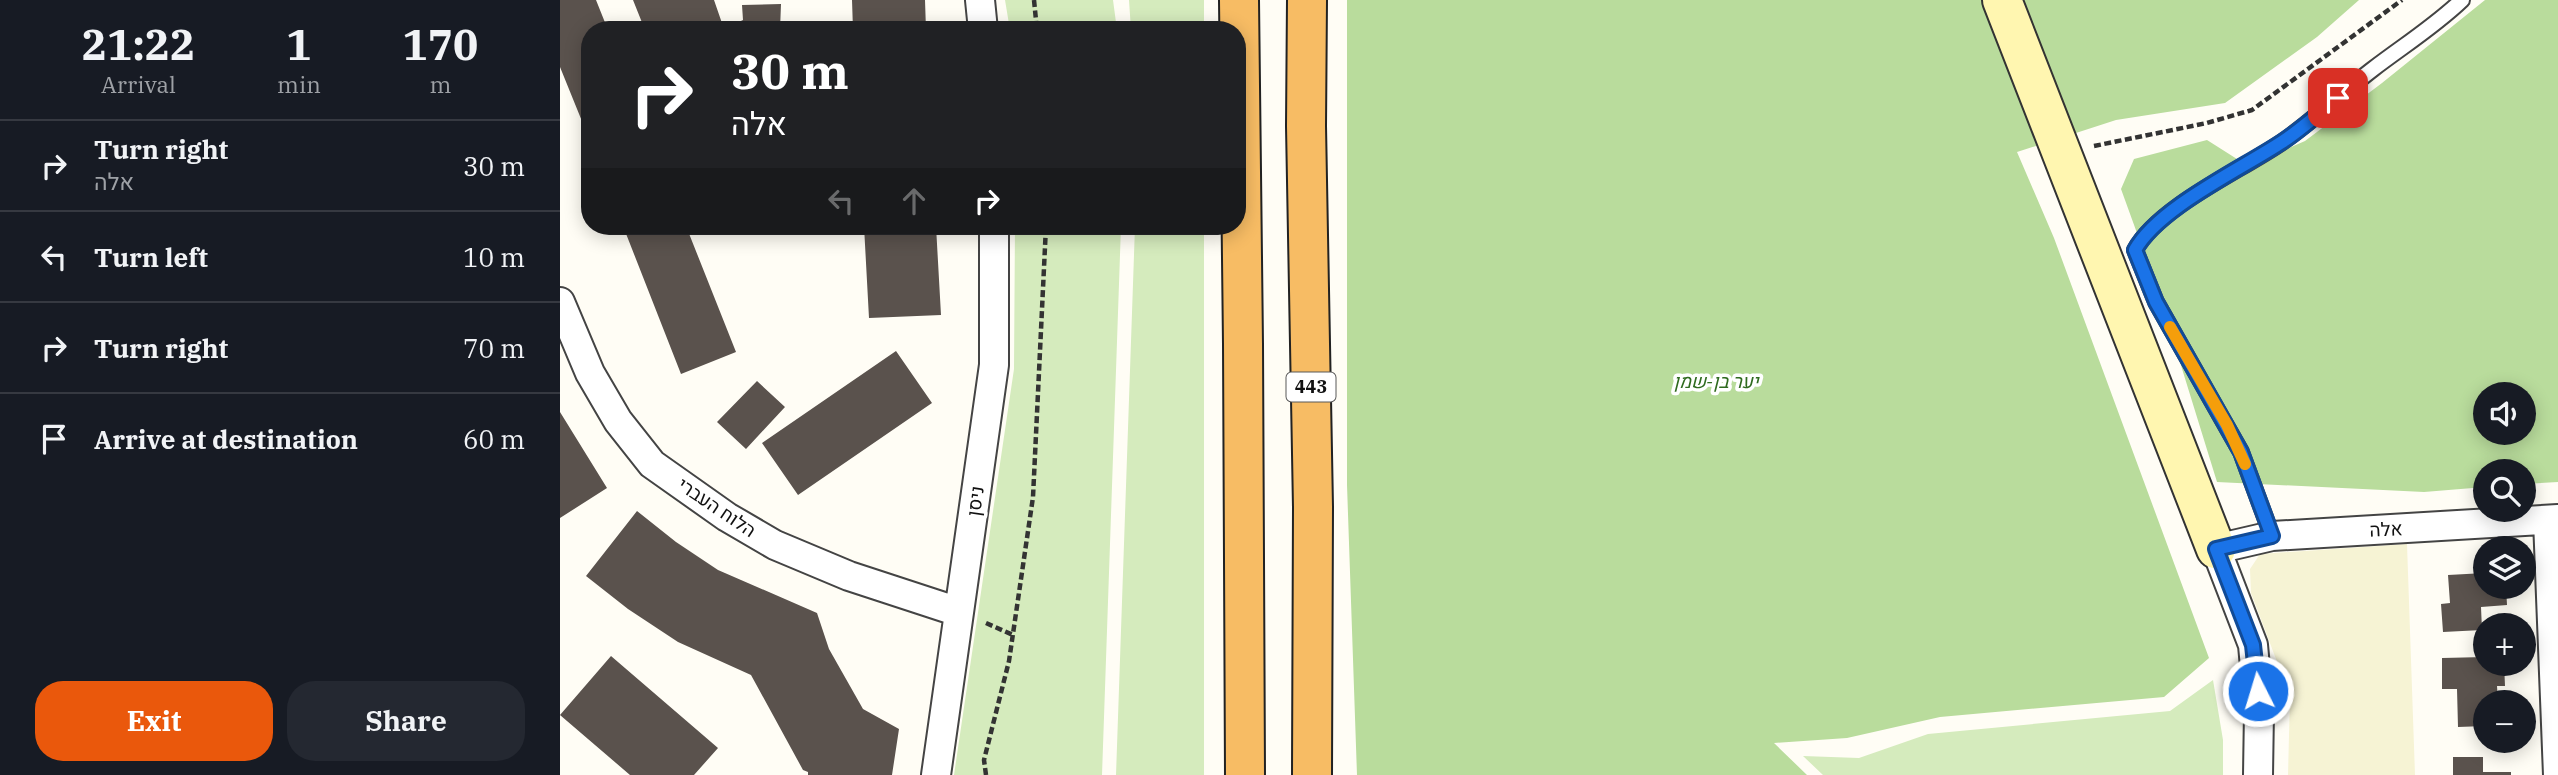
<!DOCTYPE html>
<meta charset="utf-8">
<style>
:root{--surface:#171b24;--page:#242831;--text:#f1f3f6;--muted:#9ea1a6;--line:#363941;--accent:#ea580c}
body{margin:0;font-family:"IBM Plex Serif",Heebo,serif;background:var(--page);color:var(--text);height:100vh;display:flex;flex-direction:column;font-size:26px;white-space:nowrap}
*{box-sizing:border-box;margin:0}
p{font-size:23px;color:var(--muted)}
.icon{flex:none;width:38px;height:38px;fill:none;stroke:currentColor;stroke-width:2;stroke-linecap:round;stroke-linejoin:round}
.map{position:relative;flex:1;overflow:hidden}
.panel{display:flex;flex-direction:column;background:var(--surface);width:560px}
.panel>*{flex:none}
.hud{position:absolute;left:21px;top:21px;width:665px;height:214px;border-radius:28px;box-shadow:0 4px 18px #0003;background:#202124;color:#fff;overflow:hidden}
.controls{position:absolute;left:1913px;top:382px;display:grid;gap:14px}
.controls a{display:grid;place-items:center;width:63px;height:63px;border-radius:50%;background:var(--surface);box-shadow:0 4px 18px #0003;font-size:35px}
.pin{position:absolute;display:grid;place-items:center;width:60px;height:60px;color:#fff;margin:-30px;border-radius:14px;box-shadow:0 4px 10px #0006}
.me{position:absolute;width:77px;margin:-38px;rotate:355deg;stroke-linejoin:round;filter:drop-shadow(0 0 5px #0008)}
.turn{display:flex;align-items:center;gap:24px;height:147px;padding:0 35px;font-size:32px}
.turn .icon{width:91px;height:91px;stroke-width:2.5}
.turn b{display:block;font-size:49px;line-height:60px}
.lanes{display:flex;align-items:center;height:66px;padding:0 35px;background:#0003;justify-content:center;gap:35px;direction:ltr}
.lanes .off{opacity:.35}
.eta{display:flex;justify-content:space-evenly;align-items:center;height:119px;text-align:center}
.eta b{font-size:42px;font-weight:700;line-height:49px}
.button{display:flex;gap:14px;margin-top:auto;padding:14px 35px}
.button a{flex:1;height:80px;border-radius:28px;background:var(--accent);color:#fff;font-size:28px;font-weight:700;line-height:80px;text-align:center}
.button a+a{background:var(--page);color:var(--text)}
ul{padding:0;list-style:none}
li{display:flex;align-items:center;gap:21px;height:91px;padding:0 35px;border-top:2px solid var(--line)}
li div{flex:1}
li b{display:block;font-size:26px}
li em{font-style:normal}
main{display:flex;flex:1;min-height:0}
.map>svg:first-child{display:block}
.farmland{fill:#f6f3d4}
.green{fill:#d5ebbd}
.forest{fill:#b9dc9c;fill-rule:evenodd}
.building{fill:#5a524d}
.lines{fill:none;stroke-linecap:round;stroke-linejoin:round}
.service-casing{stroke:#444;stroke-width:18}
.minor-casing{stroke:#444;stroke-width:32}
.secondary-casing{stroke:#333;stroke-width:42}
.trunk-casing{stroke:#222;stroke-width:42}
.path{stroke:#333;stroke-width:4.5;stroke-dasharray:7 3.5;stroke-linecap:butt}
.service{stroke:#fff;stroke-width:14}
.minor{stroke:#fff;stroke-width:28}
.secondary{stroke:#fff6b0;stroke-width:38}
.trunk{stroke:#f7bc64;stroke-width:38}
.route-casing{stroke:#114b97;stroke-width:18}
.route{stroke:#1a73e8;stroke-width:12}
.slow{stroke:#f59e0b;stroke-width:12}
.labels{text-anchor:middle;stroke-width:7;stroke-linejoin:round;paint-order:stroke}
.shield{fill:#fff;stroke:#585858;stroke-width:2}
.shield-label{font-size:18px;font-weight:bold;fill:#111}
.park-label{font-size:19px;font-style:italic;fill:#2f6b1f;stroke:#fff}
.street-label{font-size:19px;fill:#111;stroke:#fff}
</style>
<main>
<section class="panel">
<div class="eta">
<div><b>21:22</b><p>Arrival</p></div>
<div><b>1</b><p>min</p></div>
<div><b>170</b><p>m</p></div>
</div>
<ul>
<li><svg class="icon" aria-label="right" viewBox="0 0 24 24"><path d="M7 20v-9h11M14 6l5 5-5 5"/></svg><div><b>Turn right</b><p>אלה</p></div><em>30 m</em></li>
<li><svg class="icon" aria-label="left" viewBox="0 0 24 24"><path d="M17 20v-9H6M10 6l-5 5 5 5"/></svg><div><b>Turn left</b></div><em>10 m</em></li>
<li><svg class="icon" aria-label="right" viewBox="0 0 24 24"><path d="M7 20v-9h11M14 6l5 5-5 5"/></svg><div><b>Turn right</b></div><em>70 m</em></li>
<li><svg class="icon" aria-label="arrive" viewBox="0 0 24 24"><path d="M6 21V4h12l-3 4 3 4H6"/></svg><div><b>Arrive at destination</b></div><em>60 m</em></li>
</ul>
<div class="button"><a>Exit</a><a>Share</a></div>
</section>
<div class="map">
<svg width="1998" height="775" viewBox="0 0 1998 775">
<rect width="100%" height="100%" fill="#fffdf5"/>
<path class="farmland" d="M1847,544L1855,775H1728L1730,696L1691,593L1690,569L1700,554Z"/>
<path class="green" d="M445,0H553L557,30H450Z
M569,0H644V30H571Z
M455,226H561L542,775H394L454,369Z
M575,226H644V775H556Z
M1653,680L1663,740V775H1263L1243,756L1299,758L1368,734L1610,711Z"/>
<path class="forest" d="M787,0H1799L1757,37L1665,103L1556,120L1457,152L1494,238L1649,658L1604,697L1380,717L1287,738L1214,743L1247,775H797L787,485Z
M1925,0H1998V482L1964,484V471H1925V487L1864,492L1657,482L1598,291L1561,189L1574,159L1647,140L1688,166L1745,141L1822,83ZM1925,394H1964V432H1925Z"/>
<path class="building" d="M0,0H36L48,30H30V141L0,67Z
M73,0H154L164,29L183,20L182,5L221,4L220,30H85Z
M292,0H365L366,30H293Z
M63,226H126L176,352L121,374Z
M304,226H376L381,315L309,318Z
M336,351L372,403L238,495L202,443Z
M197,381L225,407L186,449L157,422Z
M0,412L47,488L0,518Z
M77,511L116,542L158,570L257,613L269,649L303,709L339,729L332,775H248V772L243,770L191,675L118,642L68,609L26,576Z
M1925,573V586H1946L1947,605L1921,607L1922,630L1883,632L1881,604L1890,603L1888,575Z
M51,656L158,748L134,775H70L0,715Z
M1925,657V663H1944L1945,686H1937L1938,702H1925V726L1898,727L1897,689H1882V658Z
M1893,757H1923V772H1951V775H1893Z"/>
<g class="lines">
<defs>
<path id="service" d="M1712,536L1681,452L1596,302L1575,250C1600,205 1683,170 1725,140C1756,118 1783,92 1813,69C1843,46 1875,26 1902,0"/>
<path id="minor" d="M420,0L423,30
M0,302L30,373L58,421L92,464L167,517L215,545L289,576L399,612
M1988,520L1998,775
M376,775L434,365V226
M1698,775L1699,711L1693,645L1656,549L1712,536L1998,519"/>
<path id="secondary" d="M1442,0L1656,549"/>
<path id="trunk" d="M679,0L683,344L685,775
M747,0L746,126L753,507L752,775"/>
</defs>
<use href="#service" class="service-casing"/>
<use href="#minor" class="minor-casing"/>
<use href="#secondary" class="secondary-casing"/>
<use href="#trunk" class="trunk-casing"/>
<path class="path" d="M474,0L477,30
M1534,146L1647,123L1692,110L1842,0
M426,623L453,635
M426,775L424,760L449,661L473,497L486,226"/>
<use href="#service" class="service"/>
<use href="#minor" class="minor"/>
<use href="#secondary" class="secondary"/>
<use href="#trunk" class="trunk"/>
</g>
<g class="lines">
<defs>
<path id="route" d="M1698,691L1693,645L1656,549L1712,536L1681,452L1596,302L1575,250C1598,208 1681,169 1722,142C1742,129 1760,112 1778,98"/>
</defs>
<use href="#route" class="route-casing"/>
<use href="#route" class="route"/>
<path class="slow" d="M1610,327L1667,425L1685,464"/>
</g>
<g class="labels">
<rect class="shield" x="726.5" y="372.5" width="49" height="29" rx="5"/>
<g class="shield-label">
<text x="751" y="393">443</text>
</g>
<g class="park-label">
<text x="1156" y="388">יער בן-שמן</text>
</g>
<g class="street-label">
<text transform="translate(415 501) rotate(-82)" y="7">ניסן</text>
<text transform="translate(157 507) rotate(34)" y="7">הלוח העברי</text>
<text transform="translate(1826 529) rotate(-3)" y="7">אלה</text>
</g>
</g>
</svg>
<div class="controls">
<a><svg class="icon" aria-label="sound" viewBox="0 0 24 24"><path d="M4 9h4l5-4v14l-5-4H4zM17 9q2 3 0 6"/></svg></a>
<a><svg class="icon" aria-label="search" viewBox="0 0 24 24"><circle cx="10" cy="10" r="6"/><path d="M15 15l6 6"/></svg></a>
<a><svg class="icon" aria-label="layers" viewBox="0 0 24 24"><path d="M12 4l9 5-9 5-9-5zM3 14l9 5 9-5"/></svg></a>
<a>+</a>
<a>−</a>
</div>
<div class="pin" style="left:1778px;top:98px;background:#d93025"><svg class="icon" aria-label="arrive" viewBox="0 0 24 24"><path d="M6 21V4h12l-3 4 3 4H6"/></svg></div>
<svg class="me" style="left:1698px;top:691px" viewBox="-20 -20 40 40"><circle r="17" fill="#1a73e8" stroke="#fff" stroke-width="3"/><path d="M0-11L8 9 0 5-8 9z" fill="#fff"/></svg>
<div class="hud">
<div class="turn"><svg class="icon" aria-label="right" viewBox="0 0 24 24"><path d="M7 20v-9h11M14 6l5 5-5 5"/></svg><div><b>30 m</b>אלה</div></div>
<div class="lanes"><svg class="icon off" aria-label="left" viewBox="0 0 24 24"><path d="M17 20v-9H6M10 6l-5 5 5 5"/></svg><svg class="icon off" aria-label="ahead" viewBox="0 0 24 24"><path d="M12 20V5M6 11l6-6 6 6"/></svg><svg class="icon" aria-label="right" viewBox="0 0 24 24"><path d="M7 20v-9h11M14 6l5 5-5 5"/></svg></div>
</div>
</div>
</main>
